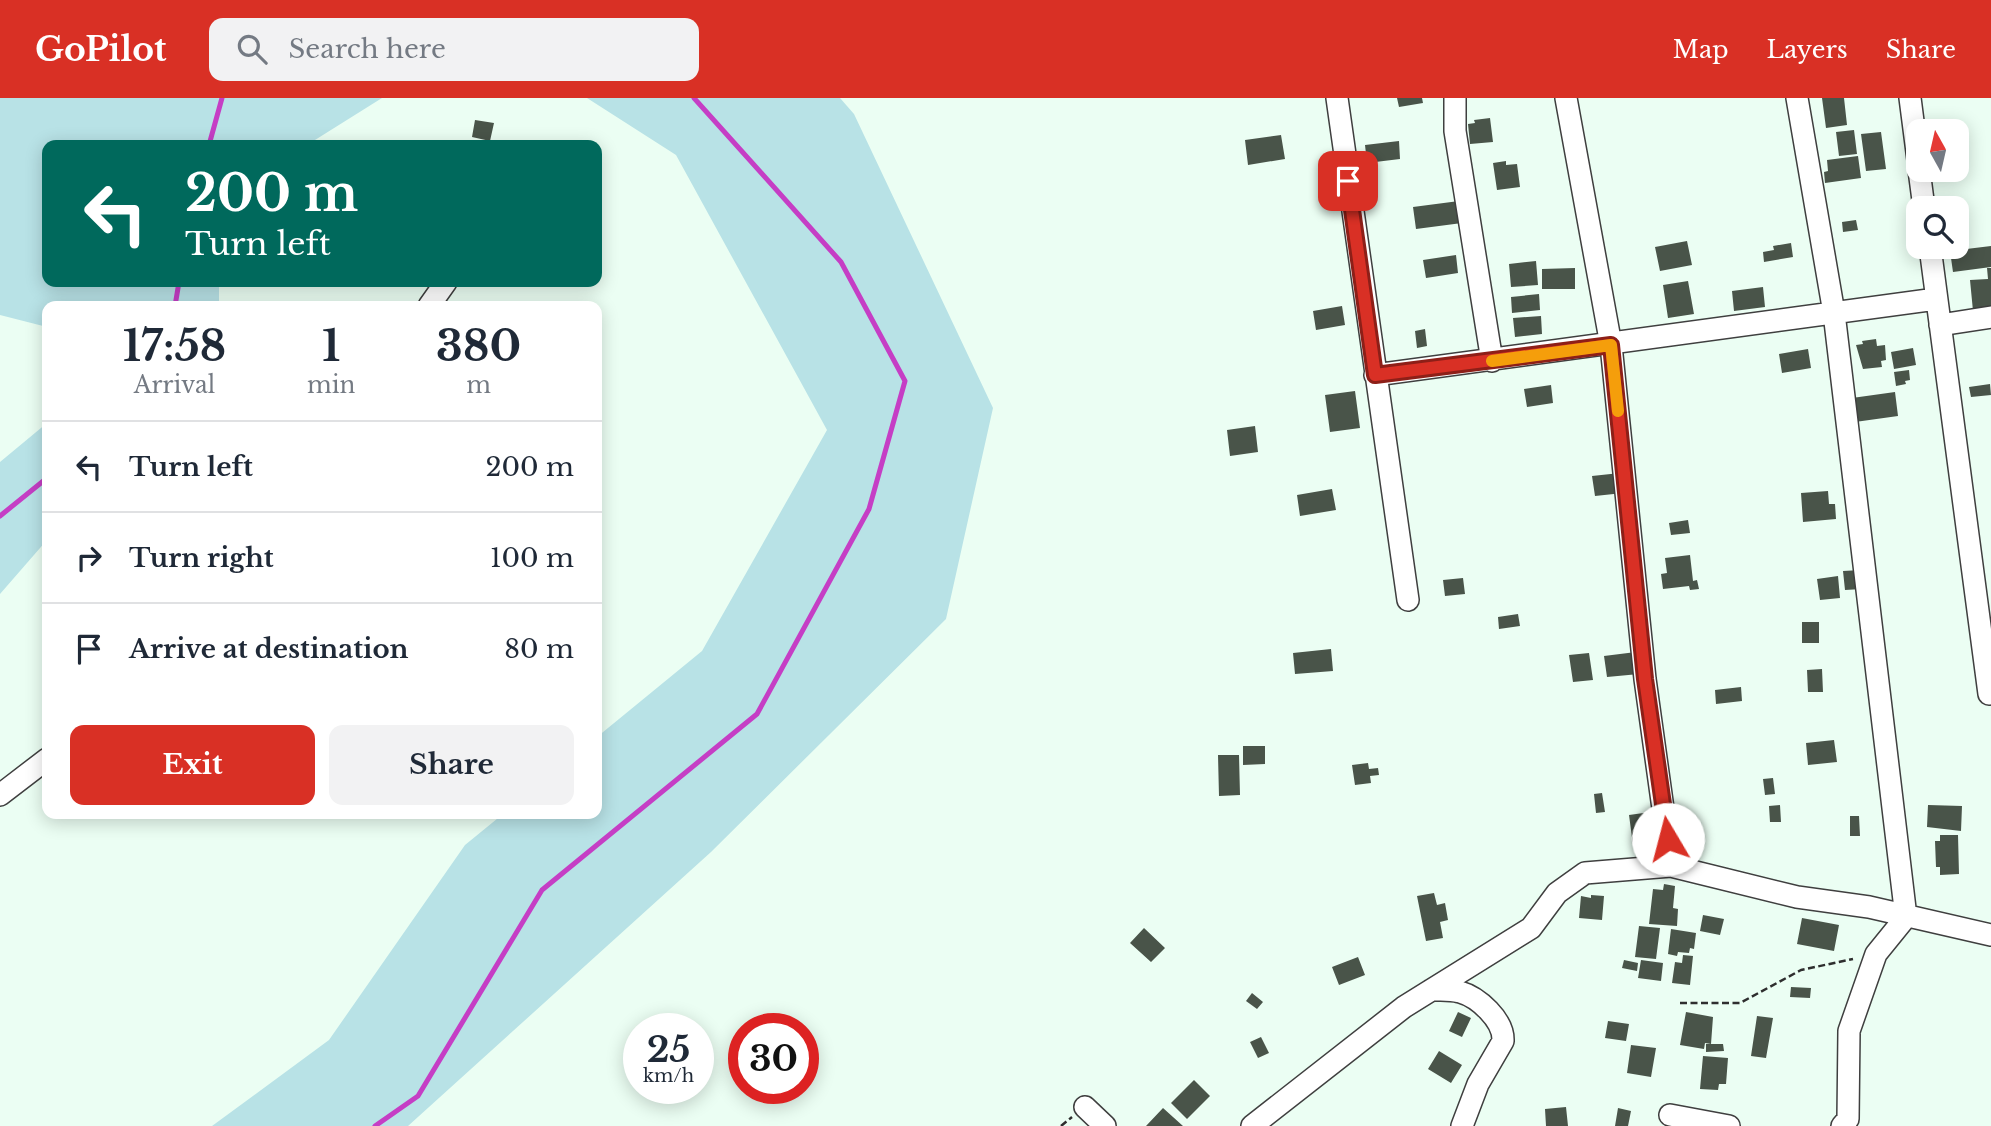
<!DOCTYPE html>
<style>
:root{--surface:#fff;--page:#f2f2f3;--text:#1f2937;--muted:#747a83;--line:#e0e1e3;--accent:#d93025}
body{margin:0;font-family:"Libre Baskerville",serif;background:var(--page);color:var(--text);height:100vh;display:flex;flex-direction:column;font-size:26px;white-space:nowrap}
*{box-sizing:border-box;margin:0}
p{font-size:23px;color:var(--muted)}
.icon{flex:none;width:38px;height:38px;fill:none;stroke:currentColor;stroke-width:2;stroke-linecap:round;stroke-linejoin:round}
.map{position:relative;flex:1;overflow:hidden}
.sheet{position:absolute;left:42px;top:203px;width:560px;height:518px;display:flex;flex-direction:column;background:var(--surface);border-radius:14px;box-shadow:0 4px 18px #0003}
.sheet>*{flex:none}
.guide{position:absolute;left:42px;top:42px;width:560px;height:147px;border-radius:14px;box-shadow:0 4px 18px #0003;background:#00695c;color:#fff;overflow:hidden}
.needle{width:46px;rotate:352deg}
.tools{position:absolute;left:1906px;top:21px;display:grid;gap:14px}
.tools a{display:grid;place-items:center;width:63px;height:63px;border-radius:14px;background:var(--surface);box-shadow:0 4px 18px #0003;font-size:35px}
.speed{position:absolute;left:623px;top:915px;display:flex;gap:14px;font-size:35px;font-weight:700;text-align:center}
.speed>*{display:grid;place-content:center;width:91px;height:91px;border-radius:50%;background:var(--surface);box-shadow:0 4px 18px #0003;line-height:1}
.speed small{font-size:18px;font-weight:400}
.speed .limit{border:10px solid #d22;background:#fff;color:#111}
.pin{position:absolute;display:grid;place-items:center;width:60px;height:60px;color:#fff;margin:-30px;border-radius:14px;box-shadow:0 4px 10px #0006}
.me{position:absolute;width:77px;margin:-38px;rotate:352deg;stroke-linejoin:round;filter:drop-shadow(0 0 5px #0008)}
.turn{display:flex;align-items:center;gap:24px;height:147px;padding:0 28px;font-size:32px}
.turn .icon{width:91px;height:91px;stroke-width:2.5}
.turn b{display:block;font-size:49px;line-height:60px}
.eta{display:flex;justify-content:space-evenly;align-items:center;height:119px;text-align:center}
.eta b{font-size:42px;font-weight:800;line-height:49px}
.button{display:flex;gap:14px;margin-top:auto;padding:14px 28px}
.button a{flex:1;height:80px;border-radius:14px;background:var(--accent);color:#fff;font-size:28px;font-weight:800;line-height:80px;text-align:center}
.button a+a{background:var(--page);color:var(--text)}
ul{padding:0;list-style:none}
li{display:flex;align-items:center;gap:21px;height:91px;padding:0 28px;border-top:2px solid var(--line)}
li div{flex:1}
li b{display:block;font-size:26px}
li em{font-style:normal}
header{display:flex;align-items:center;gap:42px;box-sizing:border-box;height:98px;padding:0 35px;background:var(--accent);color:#fff}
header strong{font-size:33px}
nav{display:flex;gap:38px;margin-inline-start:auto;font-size:24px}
.search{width:490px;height:63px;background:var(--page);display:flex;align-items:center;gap:18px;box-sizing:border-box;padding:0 24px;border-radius:14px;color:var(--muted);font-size:26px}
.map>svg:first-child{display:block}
.green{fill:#b8e2e6}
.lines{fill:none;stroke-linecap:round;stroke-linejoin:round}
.stream{stroke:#c53ec5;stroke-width:5}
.building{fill:#495449}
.minor-casing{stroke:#3f3f3f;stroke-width:24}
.path{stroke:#2e2e2e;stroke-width:2.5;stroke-dasharray:7 3.5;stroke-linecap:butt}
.minor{stroke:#fff;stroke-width:21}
.route-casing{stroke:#8d1f18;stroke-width:18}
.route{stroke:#d93025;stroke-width:12}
.slow{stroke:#f59e0b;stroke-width:12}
</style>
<header>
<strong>GoPilot</strong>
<div class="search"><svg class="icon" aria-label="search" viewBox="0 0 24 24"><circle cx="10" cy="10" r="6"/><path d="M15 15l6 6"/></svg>Search here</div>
<nav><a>Map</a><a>Layers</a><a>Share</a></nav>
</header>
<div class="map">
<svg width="1991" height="1028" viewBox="0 0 1991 1028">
<rect width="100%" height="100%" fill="#ebfef3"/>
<path class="green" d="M0,0H382L307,47H47V184H219V208H47V229L0,217Z
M587,0H840L854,16L993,310L946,521L711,754L408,1028H212L329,942L465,747L503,716H597V639L702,553L827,332L676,57Z
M47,325V442L0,496V364Z"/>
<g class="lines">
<path class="stream" d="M209,47L222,0
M175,208L179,184
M0,418L47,380
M375,1028L418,998L542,792L757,616L869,411L905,283L841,164L694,0"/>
</g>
<path class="building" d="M1397,0H1422L1423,5L1399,9Z
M1822,0H1844L1847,27L1826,30Z
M1490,20L1493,44L1470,46L1468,26L1475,25L1474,22Z
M475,22L494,25L490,43L472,39Z
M1854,32L1857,56L1839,58L1836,34Z
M1881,34L1886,71L1866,73L1861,36Z
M1281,37L1285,61L1248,67L1245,42Z
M1399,43L1400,61L1367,65L1365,47Z
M1858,58L1861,80L1825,85L1824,74L1828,73L1827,62Z
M1506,63V67L1517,66L1520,89L1497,92L1493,65Z
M1459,103L1462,125L1416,131L1413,109Z
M1856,122L1858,132L1843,134L1842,124Z
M1687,143L1692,167L1660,173L1655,149Z
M1791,145L1793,159L1764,164L1763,154L1774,152L1773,148Z
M1991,148V169L1953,174L1950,153Z
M1456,157L1458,175L1426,180L1423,162Z
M1536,163L1538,187L1511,189L1509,166Z
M1575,170V191H1542V171Z
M1987,170H1991V212L1973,213L1970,182L1988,181Z
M1688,183L1694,216L1668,220L1663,187Z
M1763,189L1765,209L1734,213L1732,193Z
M1539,196L1540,212L1512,215L1511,199Z
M1342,208L1345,227L1316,232L1313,213Z
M1541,218L1542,236L1515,239L1513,220Z
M1425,231L1427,248L1417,250L1415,233Z
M1876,241L1877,248L1885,247L1886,262L1881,263L1882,269L1863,271L1856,247L1863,246L1862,243Z
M1913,250L1916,267L1894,271L1891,254Z
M1808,251L1811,270L1782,275L1779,256Z
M1909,272L1910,282L1905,283L1906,286L1896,288L1894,274Z
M1990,286L1991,297L1971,299L1969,289Z
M1551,287L1553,305L1527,309L1524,291Z
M1355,293L1360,330L1330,334L1325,297Z
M1895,294L1898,318L1855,324L1852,300Z
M1255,328L1258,354L1230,358L1227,332Z
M1620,375L1623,395L1595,398L1592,378Z
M1332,391L1336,412L1300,418L1297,397Z
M1828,393L1829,406H1835L1836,421L1803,424L1801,395Z
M1688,422L1690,435L1671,437L1669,425Z
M1690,457L1693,483L1697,482L1699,491L1690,492L1689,488L1663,491L1661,476L1667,475L1665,460Z
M1861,472L1862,491L1845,492L1843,473Z
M1838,478L1840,500L1820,502L1817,481Z
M1463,480L1465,496L1445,498L1443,482Z
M1518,516L1520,528L1499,531L1498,519Z
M1802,524H1819V545H1802Z
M1331,551L1333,573L1295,576L1293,555Z
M1636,554L1639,576L1607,579L1604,558Z
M1589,555L1593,582L1573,584L1569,557Z
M1822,571L1823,594H1808L1807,572Z
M1741,589L1742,603L1716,606L1715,592Z
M1834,642L1837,664L1808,667L1806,645Z
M1243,648H1265V666L1243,667Z
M1218,657H1239L1240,697L1219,698Z
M1368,665L1369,671L1378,670L1379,677L1370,678L1371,685L1355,687L1352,667Z
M1773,680L1775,696L1765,697L1763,681Z
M1602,695L1605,714L1596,715L1594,696Z
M1780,707L1781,724H1770L1769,708Z
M1928,707L1962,708L1961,733L1927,729Z
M1658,713L1662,743L1633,747L1629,717Z
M1850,718H1859L1860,738H1850Z
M1940,737H1958L1959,776L1940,777V769H1936L1935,743H1940Z
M1664,786L1675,788L1673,810L1678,811L1677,828L1649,826L1653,791L1663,792Z
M1434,795L1437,807L1445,805L1448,822L1440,824L1443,840L1426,843L1417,798Z
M1591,797L1604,798L1602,822L1579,820L1581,798L1591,800Z
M1703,817L1724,821L1720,837L1700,833Z
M1802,820L1839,827L1834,853L1797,846Z
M1639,828L1660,830L1656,861L1635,859Z
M1144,830L1165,850L1151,864L1130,845Z
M1671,831L1696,835L1694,851L1690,850L1689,855L1678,854L1677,858L1668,856Z
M1683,857L1693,858L1690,887L1672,885L1675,864L1682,865Z
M1358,859L1365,877L1339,887L1332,869Z
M1624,862L1638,865L1637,873L1622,870Z
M1641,862L1663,865L1661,883L1638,880Z
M1791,889L1811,890L1810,900L1790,899Z
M1252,895L1263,904L1257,911L1246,903Z
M1458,914L1471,920L1462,939L1449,933Z
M1686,914L1713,919L1711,946L1705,945L1704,951L1680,947Z
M1757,918L1773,920L1766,960L1751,958Z
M1608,923L1629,926L1626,943L1605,940Z
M1261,939L1269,955L1258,960L1250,944Z
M1706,946H1723L1724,953L1706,954Z
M1631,947L1656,950L1651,979L1627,975Z
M1439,953L1462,967L1451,985L1428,971Z
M1703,958L1728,960L1726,986H1719L1718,992L1700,991Z
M1194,982L1210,998L1187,1021L1171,1005Z
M1566,1009L1568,1028H1546L1545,1011Z
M1163,1010L1183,1028H1146Z
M1618,1010L1631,1013L1628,1028H1615Z"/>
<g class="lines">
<defs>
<path id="minor" d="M1337,0L1408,502
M1455,0V33L1492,263
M1566,0L1611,247L1645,581L1671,768
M1797,0L1834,215L1906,819L1876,856L1849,933L1848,1021L1842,1028
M1910,0L1918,62
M1919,72L1924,110
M1930,149L1989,596
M429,208L446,184
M1940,227L1991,219
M1375,277L1936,201
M0,697L47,661
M1431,892C1440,892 1451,891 1460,894C1478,899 1504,922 1503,943L1478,986L1462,1028
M1085,1009L1105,1028
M1670,1017L1729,1028
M1252,1028L1404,909L1531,830L1557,795L1585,775L1671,768L1797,799L1869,809L1991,837"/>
</defs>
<use href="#minor" class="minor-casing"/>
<path class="path" d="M1680,905H1740L1801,872L1853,861
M1061,1028L1072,1019"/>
<use href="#minor" class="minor"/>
</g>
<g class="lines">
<defs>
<path id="route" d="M1348,83L1375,277L1611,247L1645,581L1668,741"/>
</defs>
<use href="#route" class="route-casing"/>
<use href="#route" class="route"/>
<path class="slow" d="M1492,263L1611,247L1618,313"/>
</g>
</svg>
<div class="tools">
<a><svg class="needle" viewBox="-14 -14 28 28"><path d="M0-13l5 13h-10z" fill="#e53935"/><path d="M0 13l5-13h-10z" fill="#747a83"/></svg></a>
<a><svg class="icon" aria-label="search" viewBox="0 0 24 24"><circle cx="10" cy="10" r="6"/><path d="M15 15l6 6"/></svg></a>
</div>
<div class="speed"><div>25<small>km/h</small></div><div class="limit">30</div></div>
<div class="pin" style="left:1348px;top:83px;background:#d93025"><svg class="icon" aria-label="arrive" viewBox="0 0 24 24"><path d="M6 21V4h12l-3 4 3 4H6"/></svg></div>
<svg class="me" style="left:1668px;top:741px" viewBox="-20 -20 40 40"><circle r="19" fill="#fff"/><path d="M0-13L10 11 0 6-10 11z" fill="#d93025"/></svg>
<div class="guide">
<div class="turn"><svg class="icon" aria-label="left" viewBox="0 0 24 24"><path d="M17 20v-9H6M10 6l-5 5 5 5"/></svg><div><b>200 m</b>Turn left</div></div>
</div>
<section class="sheet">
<div class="eta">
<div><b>17:58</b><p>Arrival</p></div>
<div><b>1</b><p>min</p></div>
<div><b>380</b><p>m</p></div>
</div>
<ul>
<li><svg class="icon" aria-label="left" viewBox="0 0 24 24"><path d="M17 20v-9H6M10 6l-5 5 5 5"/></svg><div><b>Turn left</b></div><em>200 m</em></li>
<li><svg class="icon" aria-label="right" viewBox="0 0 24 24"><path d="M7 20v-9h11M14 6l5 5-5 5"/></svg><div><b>Turn right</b></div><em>100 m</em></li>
<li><svg class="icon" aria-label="arrive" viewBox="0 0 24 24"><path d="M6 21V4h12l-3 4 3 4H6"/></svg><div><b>Arrive at destination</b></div><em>80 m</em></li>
</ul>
<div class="button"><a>Exit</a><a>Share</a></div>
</section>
</div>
